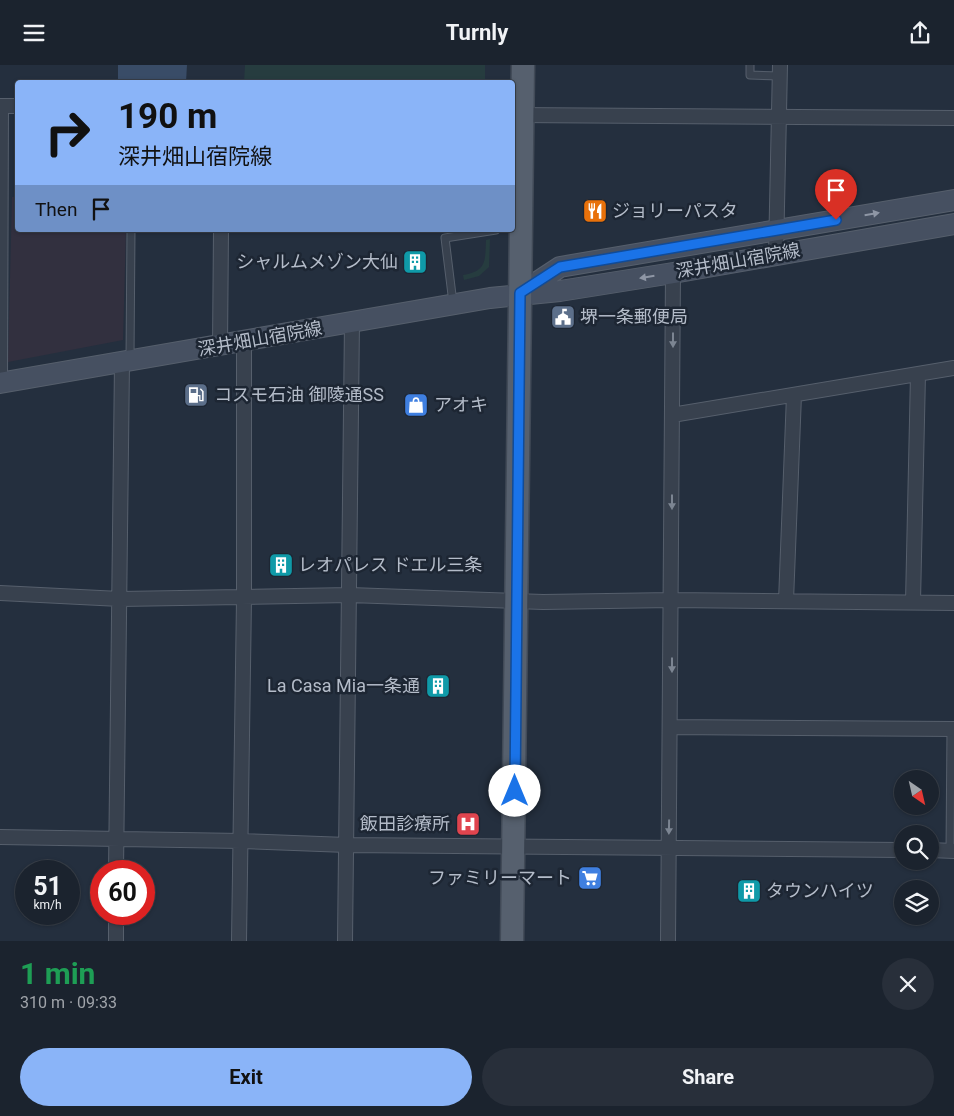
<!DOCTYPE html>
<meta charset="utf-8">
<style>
:root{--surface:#1b232e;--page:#282f3a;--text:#f1f3f6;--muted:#a0a4aa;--line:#39404a;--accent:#8ab4f8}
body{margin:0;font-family:Roboto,"Noto Sans JP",sans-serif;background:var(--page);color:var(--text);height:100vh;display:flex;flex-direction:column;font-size:19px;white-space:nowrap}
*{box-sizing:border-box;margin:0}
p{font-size:16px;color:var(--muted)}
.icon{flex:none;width:28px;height:28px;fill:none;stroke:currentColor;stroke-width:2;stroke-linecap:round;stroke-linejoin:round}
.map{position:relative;height:876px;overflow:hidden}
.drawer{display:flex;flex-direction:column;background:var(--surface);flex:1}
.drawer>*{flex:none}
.banner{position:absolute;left:15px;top:15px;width:500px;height:152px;border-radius:5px;box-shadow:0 1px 4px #0004,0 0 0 1px var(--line);background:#8ab4f8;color:#111;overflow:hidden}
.needle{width:32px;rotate:146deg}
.controls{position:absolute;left:894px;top:705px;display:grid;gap:10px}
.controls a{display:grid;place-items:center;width:45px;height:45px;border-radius:50%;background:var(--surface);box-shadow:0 1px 4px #0004,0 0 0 1px var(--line);font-size:25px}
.speed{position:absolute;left:15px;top:795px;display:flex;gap:10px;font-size:25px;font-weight:700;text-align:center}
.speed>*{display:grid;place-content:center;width:65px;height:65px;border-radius:50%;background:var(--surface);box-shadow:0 1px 4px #0004,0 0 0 1px var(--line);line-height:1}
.speed small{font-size:12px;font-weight:400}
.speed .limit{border:8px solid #d22;background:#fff;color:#111}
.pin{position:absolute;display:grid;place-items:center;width:42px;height:42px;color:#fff;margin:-51px -21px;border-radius:50% 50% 50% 0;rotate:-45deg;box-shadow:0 0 5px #0007}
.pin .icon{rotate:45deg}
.me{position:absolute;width:55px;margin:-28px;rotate:0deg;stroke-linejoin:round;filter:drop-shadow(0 0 4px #0008)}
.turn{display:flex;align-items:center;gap:18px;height:105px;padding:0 20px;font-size:22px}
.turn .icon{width:65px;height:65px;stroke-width:2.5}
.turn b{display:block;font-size:35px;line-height:42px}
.then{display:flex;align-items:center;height:48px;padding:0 20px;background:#0003;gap:10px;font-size:19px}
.round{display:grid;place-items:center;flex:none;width:52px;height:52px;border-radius:26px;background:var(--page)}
.headline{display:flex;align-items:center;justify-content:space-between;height:85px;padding:0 20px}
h1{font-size:30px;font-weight:700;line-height:38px;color:#1e9e55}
.primary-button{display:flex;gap:10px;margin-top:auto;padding:10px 20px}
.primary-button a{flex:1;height:58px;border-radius:30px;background:var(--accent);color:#111;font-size:20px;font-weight:700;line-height:58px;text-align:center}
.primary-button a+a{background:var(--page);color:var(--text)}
header{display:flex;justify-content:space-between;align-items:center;height:65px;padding:0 20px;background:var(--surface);font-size:22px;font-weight:700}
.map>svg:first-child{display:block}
.medical{fill:#32303f}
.green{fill:#263c3f}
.water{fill:#394c67}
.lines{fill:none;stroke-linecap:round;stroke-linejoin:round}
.service-casing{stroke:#565f6c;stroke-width:9}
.minor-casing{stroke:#565f6c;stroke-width:16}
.secondary-casing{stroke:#565f6c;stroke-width:22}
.primary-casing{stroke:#414a57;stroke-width:25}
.service{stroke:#38414e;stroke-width:7}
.minor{stroke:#38414e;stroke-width:14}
.secondary{stroke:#465061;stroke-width:20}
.primary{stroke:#56606e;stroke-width:22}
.oneway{fill:#8e96a5}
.oneway2{fill:#7c8592}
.route-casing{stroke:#114b97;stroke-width:12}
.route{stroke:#1a73e8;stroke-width:9}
.labels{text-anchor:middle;stroke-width:5;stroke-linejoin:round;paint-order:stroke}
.poi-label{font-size:18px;fill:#b4bcc9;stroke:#1d2633;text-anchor:start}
.street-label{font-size:18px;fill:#b4bcc9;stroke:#1d2633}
</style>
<header><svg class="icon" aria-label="menu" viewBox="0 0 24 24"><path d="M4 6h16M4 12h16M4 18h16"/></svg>Turnly<svg class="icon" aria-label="share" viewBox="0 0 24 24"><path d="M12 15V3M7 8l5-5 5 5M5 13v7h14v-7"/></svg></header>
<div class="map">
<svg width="954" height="876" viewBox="0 0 954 876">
<rect width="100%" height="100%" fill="#242f3e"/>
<path class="medical" d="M12,132H17L18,165H126L123,275L8,297Z"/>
<path class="green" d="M245,0H485V17H244Z
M490,174L489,202L479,211L464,215L463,210C487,206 485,196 486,175Z"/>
<path class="water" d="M118,0H187L186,17H118Z"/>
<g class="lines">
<defs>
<path id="service" d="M750,0V10L780,11
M453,238L445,173L496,165
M130,294L131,165
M950,786L951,664"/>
<path id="minor" d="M0,41H18
M515,50L954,53
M776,189L780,0
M220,281L221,165
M0,320L1,41
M672,350L954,303
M0,528L120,534L350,530L543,537L672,535L954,538
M786,536L794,330
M913,537L918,309
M671,662L954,664
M0,772L241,776L347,780L902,785
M930,785L954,786
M116,806L122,298
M116,876V849
M239,876L244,534V277
M345,876L352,257
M668,876L673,208"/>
<path id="secondary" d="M522,227L560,202L954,135
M0,318L490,233L560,226L673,208L954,159"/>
<path id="primary" d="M512,876L523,0"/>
</defs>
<use href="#service" class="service-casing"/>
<use href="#minor" class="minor-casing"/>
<use href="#secondary" class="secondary-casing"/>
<use href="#primary" class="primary-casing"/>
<use href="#service" class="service"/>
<use href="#minor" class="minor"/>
<use href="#secondary" class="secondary"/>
<use href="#primary" class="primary"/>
</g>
<defs><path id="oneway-solid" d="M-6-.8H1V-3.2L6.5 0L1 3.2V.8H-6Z" transform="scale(1.25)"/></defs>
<g class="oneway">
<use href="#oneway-solid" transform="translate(872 149) rotate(-10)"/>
<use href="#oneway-solid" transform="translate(647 212) rotate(171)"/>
</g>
<g class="oneway2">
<use href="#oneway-solid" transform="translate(673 275) rotate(90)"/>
<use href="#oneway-solid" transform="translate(672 437) rotate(90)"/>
<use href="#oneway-solid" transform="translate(672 600) rotate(90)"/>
<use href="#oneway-solid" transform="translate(669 762) rotate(91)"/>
</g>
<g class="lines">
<defs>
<path id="route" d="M515,726L520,228L560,202L836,155"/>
</defs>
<use href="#route" class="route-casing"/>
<use href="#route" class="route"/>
</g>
<defs>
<symbol id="restaurant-square" viewBox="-11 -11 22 22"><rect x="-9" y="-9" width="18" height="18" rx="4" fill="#e8710a" stroke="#1d2633"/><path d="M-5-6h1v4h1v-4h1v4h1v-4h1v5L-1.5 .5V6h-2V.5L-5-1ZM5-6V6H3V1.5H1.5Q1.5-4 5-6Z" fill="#fff"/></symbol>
<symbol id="building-square" viewBox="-11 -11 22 22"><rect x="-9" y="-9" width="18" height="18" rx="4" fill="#0f9aa8" stroke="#1d2633"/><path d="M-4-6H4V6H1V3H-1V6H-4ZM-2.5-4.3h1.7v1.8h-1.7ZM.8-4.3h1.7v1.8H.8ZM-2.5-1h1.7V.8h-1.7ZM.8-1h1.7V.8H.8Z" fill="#fff"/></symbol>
<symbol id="civic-square" viewBox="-11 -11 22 22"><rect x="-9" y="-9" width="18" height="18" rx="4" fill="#5c6f8a" stroke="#1d2633"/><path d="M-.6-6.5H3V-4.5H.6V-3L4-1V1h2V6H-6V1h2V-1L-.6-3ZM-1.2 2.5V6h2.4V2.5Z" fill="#fff"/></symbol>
<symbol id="fuel-square" viewBox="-11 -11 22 22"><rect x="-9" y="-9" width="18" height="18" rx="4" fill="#5c6f8a" stroke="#1d2633"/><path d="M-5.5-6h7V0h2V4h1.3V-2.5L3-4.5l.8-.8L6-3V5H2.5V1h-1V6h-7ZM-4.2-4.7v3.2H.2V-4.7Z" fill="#fff"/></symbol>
<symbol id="shop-square" viewBox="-11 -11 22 22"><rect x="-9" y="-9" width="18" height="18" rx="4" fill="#3f7fe0" stroke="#1d2633"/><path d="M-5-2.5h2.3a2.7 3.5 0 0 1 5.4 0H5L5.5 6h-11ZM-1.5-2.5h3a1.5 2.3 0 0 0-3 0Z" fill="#fff"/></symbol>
<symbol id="hospital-square" viewBox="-11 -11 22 22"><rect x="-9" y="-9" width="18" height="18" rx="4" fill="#e0444e" stroke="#1d2633"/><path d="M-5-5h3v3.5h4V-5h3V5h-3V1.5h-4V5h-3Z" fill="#fff"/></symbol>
<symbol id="supermarket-square" viewBox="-11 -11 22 22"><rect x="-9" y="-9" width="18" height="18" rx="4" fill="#3f7fe0" stroke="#1d2633"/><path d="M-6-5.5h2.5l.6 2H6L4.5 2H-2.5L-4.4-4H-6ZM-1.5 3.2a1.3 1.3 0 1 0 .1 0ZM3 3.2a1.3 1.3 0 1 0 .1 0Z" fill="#fff"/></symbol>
</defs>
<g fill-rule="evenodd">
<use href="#restaurant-square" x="581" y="132" width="28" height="28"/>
<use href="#building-square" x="401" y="183" width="28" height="28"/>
<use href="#civic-square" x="549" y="238" width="28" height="28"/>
<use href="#fuel-square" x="182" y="316" width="28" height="28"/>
<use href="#shop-square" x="402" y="326" width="28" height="28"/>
<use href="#building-square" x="267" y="486" width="28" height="28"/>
<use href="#building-square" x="424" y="607" width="28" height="28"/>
<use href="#hospital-square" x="454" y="745" width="28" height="28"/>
<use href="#supermarket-square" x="576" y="799" width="28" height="28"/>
<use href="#building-square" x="735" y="812" width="28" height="28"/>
</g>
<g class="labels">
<g class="poi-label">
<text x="612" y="152">ジョリーパスタ</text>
<text x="398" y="203" text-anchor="end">シャルムメゾン大仙</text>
<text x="580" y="258">堺一条郵便局</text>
<text x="214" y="336">コスモ石油 御陵通SS</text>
<text x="434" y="346">アオキ</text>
<text x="298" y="506">レオパレス ドエル三条</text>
<text x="420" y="627" text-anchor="end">La Casa Mia一条通</text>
<text x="450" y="765" text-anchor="end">飯田診療所</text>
<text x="572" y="819" text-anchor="end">ファミリーマート</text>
<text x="766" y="832">タウンハイツ</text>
</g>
<g class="street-label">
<text transform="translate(738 196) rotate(-10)" y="6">深井畑山宿院線</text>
<text transform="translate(260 274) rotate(-10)" y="6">深井畑山宿院線</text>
</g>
</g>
</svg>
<div class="controls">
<a><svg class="needle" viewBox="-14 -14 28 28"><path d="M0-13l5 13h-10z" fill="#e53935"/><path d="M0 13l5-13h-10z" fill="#a0a4aa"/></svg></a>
<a><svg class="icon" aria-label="search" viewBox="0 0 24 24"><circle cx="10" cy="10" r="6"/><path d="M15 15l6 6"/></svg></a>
<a><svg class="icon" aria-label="layers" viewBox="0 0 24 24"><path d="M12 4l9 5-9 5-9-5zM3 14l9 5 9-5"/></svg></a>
</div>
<div class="speed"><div>51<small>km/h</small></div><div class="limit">60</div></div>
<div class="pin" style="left:836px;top:155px;background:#d93025"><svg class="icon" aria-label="arrive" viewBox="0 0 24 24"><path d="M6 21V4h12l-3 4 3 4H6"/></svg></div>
<svg class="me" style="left:515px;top:726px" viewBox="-20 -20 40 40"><circle r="19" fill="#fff"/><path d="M0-13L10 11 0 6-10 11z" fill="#1a73e8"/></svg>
<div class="banner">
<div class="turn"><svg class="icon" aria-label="right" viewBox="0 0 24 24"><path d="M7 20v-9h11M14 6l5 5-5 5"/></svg><div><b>190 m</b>深井畑山宿院線</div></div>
<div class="then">Then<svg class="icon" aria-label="arrive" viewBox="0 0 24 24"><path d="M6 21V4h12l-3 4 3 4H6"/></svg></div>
</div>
</div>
<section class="drawer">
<div class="headline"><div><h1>1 min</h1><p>310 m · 09:33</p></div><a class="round"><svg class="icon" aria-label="close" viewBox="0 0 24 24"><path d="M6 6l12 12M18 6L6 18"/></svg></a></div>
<div class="primary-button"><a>Exit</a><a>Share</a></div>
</section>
